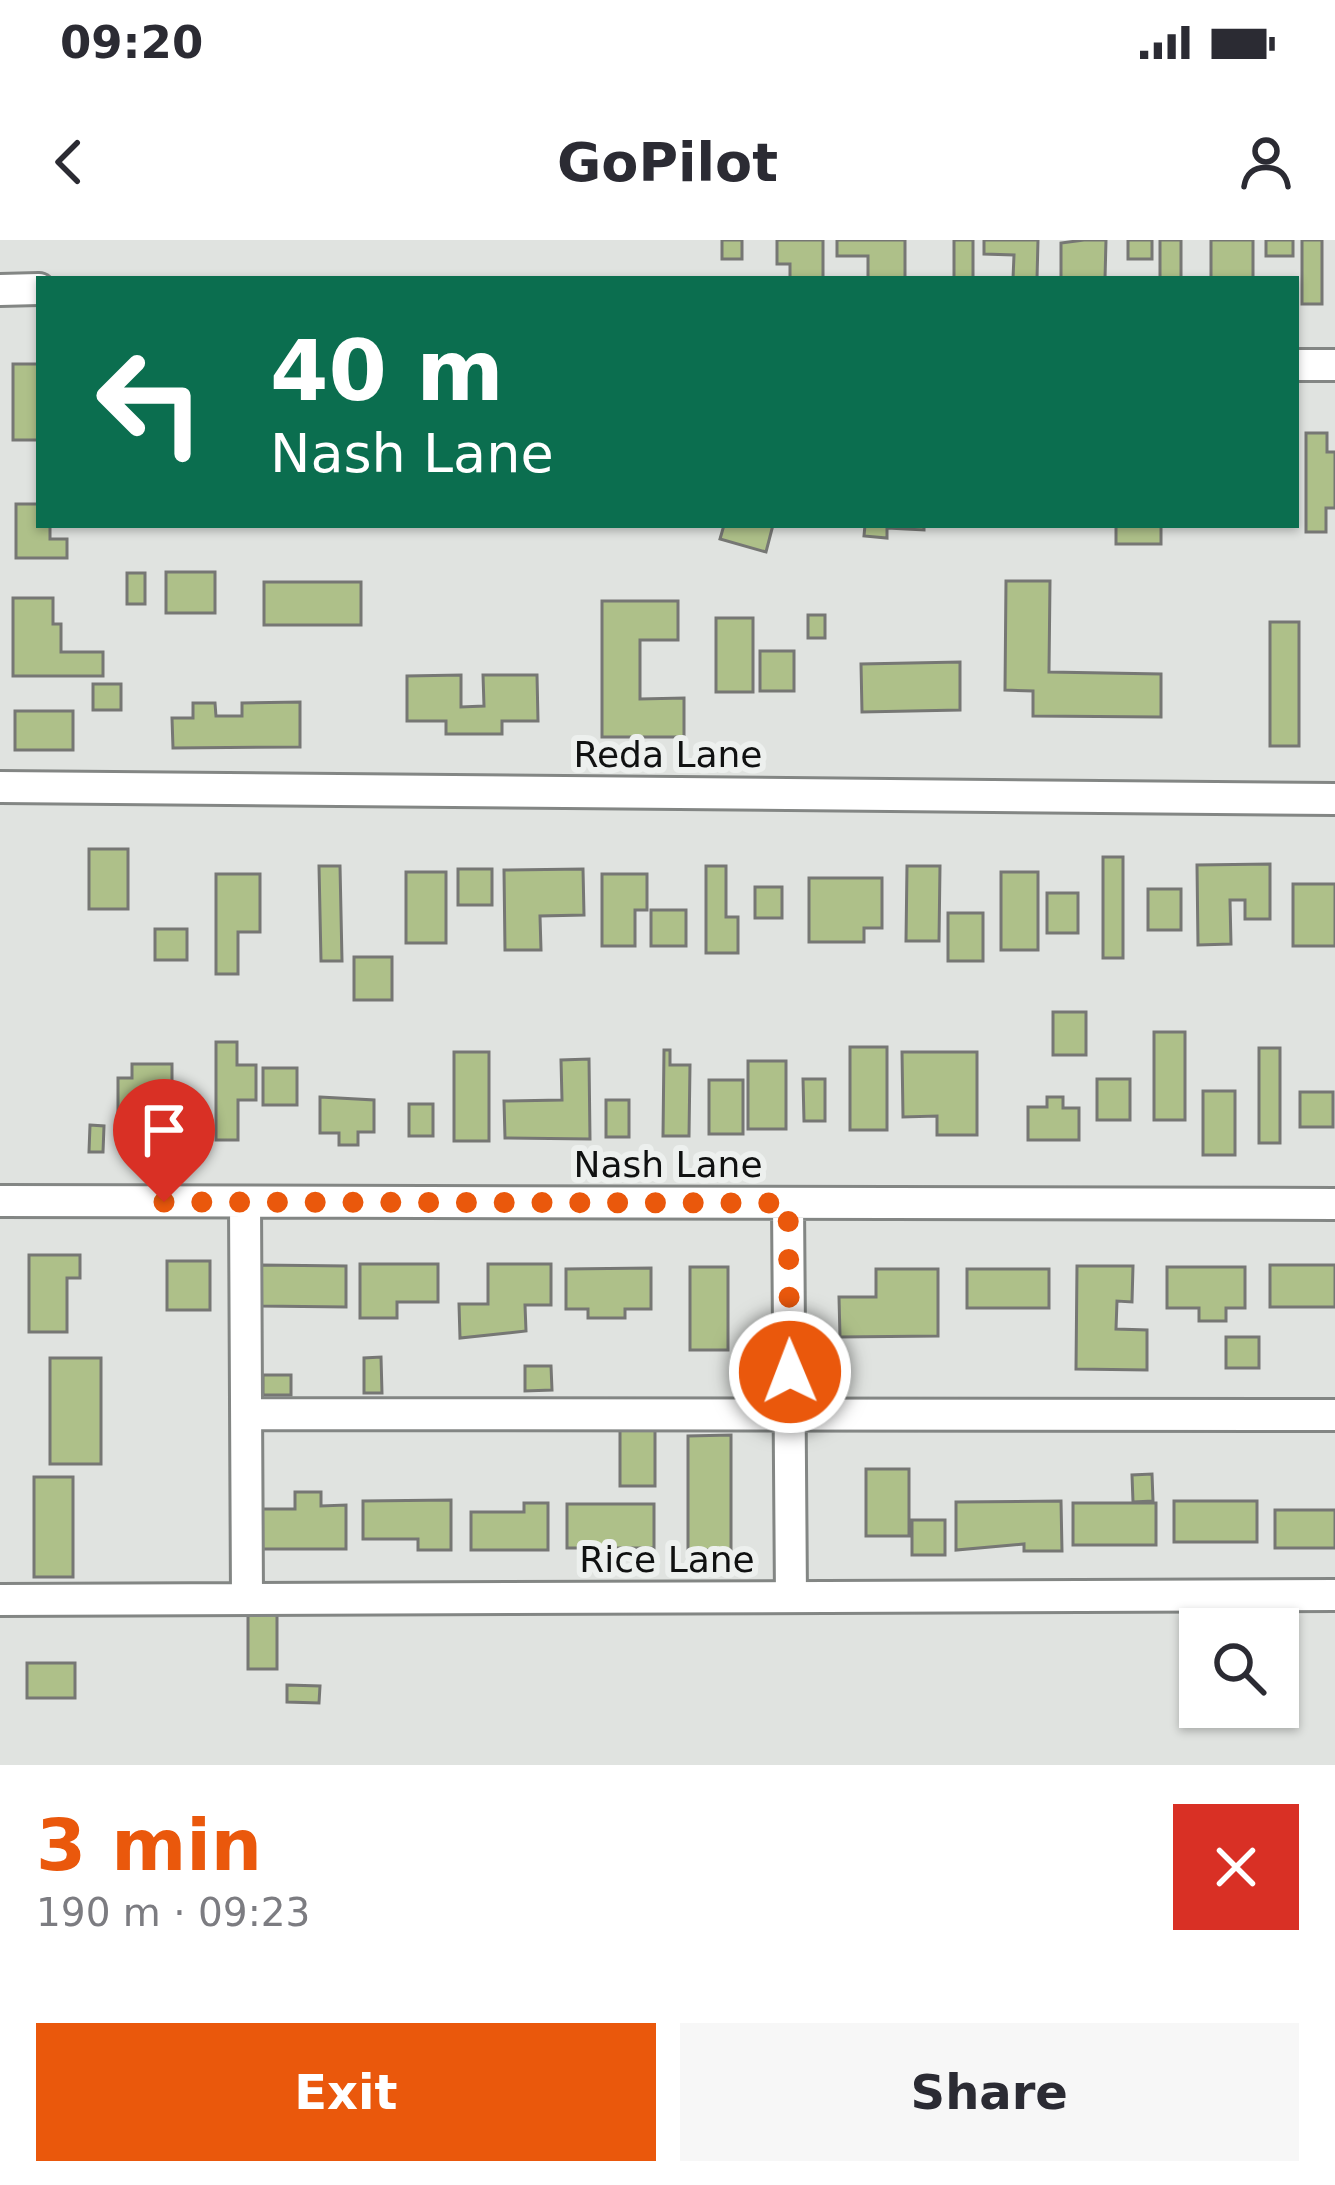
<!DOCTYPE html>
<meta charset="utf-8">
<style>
:root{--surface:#fff;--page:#f7f7f7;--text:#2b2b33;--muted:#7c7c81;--accent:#ea580c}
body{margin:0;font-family:"DejaVu Sans",sans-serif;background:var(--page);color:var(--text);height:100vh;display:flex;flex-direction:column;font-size:45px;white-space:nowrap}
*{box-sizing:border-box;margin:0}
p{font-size:39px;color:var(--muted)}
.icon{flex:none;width:66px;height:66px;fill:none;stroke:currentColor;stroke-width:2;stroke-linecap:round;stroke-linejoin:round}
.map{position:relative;height:1525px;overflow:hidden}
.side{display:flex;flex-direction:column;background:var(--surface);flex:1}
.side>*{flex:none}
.guide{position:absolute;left:36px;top:36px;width:1263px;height:252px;border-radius:0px;box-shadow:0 3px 9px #0004;background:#0b6e4f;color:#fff;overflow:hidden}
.controls{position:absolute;left:1179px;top:1368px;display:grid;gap:24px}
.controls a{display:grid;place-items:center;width:120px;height:120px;border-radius:0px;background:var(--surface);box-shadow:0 3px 9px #0004;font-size:60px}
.pin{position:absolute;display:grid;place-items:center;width:102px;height:102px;color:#fff;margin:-123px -51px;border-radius:50% 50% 50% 0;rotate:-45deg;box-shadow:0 0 12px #0007}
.pin .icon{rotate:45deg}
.me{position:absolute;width:132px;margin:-66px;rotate:359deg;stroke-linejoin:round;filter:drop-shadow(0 0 9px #0008)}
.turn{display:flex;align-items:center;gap:42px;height:252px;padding:0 36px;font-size:54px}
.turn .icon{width:156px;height:156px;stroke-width:2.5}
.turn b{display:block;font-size:84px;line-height:102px}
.round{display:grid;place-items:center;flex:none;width:126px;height:126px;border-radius:0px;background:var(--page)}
.headline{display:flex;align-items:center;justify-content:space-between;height:204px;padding:0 36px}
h1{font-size:72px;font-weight:600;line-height:90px;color:var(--accent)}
.button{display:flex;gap:24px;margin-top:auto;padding:24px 36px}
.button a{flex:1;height:138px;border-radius:0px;background:var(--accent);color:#fff;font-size:48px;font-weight:600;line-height:138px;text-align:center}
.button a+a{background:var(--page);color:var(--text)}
.status{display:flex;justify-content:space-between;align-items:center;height:84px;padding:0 60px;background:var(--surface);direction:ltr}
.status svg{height:33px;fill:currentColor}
header{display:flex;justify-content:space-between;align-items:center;height:156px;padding:0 36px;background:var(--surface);font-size:54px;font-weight:600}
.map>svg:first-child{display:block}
.building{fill:#aec089;stroke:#767774;stroke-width:3}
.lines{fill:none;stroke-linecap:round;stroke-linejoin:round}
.minor-casing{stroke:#838684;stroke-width:36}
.minor{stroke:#fff;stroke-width:30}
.route{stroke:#ea580c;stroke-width:21;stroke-dasharray:0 37.8}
.labels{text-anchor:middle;stroke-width:12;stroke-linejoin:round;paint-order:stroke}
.street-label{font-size:36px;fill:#101111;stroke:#edf0ee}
</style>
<div class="status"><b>09:20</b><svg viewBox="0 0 49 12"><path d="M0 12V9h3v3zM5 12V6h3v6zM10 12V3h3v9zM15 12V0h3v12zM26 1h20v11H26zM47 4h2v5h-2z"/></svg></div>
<header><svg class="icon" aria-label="back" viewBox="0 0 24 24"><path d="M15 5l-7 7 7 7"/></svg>GoPilot<svg class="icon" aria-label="person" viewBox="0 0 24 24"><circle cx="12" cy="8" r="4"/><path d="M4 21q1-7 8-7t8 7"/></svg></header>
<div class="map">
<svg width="1335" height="1525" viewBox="0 0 1335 1525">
<rect width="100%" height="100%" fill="#e0e3e0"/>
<path class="building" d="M722,0H742V19H722Z
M777,0H823V39H790V24H777Z
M837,0H905V39H868V16H837Z
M954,0H973V39H954Z
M984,0H1038L1037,39H1013L1014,15L984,14Z
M1084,0H1106L1105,39H1061V3Z
M1128,0H1152V19H1128Z
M1160,0H1181V39H1160Z
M1211,0H1253V39H1211Z
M1266,0H1293V16H1266Z
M1302,0H1322V64H1302Z
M13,124H39V200H13Z
M1306,193H1327V212H1335V268H1326V292H1306Z
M16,264H39V285H50V299H67V318H16Z
M724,285H773L766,312L720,299Z
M865,285H924V290L887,288V298L864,296Z
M1116,285H1161V304H1116Z
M166,332H215V373H166Z
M127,333H145V364H127Z
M1006,341H1050L1049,432L1161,434V477L1033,476V451L1005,450Z
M264,342H361V385H264Z
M13,358H53V384H61V412H103V436H13Z
M602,361H678V400H640V459L684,458V497H602Z
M808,375H825V398H808Z
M716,378H753V452H716Z
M1270,382H1299V506H1270Z
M760,411H794V451H760Z
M960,422V470L862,472L861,424Z
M461,435V467L484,466L483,435H537L538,481H502V494H446V481H407V436Z
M93,444H121V470H93Z
M300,462V507L173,508L172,478H193V463H215L216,476H242V463Z
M15,471H73V510H15Z
M89,609H128V669H89Z
M1103,617H1123V718H1103Z
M1270,624V679H1245V660H1230L1231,704L1198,705L1197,625Z
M319,626H340L342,721H321Z
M706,626H726V677H738V713H706Z
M907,626H940L939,701H906Z
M458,629H492V665H458Z
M583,629L584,675L540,676L541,710H505L504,630Z
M406,632H446V703H406Z
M1001,632H1038V710H1001Z
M216,634H260V692H238V734H216Z
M602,634H647V670H635V706H602Z
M809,638H882V688H864V702H809Z
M1293,644H1335V706H1293Z
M755,647H782V678H755Z
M1148,649H1181V690H1148Z
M1047,653H1078V693H1047Z
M651,670H686V706H651Z
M948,673H983V721H948Z
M155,689H187V720H155Z
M354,717H392V760H354Z
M1053,772H1086V815H1053Z
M1154,792H1185V880H1154Z
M216,802H237V825H256V860H238V900H216Z
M850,807H887V890H850Z
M1259,808H1280V903H1259Z
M664,810H670V825H690L689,896H663Z
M454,812H489V901H454Z
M902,812H977V895H937V876L903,877Z
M589,819L590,899L505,898L504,861L562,860L561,820Z
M748,821H786V889H748Z
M132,824H172V898H118V838H132Z
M263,828H297V865H263Z
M803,839H825V881H804Z
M1097,839H1130V880H1097Z
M709,840H743V894H709Z
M1203,851H1235V915H1203Z
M1300,852H1333V887H1300Z
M320,857L374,860V892H358V905H339V893H320Z
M1047,857H1063V868H1079V900H1028V867H1047Z
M606,860H629V897H606Z
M409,864H433V896H409Z
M90,885L104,886L103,912H89Z
M29,1015H80V1038H67V1092H29Z
M167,1021H210V1070H167Z
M360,1024H438V1062H397V1078H360Z
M488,1024H551V1065H525L526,1091L460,1098L459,1064H488Z
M260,1025L346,1026V1067L260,1066Z
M1270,1025H1335V1067H1270Z
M1077,1026H1133L1132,1062L1117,1061L1116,1089L1147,1090V1130L1076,1129Z
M690,1027H728V1110H690Z
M1167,1027H1245V1068H1226V1081H1199V1068H1167Z
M651,1028V1069H625V1078H588V1069H566V1029Z
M876,1029H938V1096L840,1097L839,1057H876Z
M967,1029H1049V1068H967Z
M1226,1097H1259V1128H1226Z
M381,1117L382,1153H364V1118Z
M50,1118H101V1224H50Z
M525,1126H551L552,1150L525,1151Z
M263,1135H291V1155H263Z
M620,1189H655V1246H620Z
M731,1195V1310H688V1196Z
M866,1229H909V1296H866Z
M1152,1234L1153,1261L1133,1262L1132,1235Z
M34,1237H73V1337H34Z
M295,1252H321V1266L346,1265V1309H260V1269H295Z
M451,1260V1310H418V1299H363V1261Z
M1061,1261L1062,1311H1024V1304L956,1310V1262Z
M1174,1261H1257V1302H1174Z
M524,1263H548V1310H471V1272H524Z
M1073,1263H1156V1305H1073Z
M567,1264H654V1308H567Z
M1275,1270H1335V1308H1275Z
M912,1280H945V1315H912Z
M248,1373H277V1429H248Z
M27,1423H75V1458H27Z
M287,1445L320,1446L319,1463L287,1462Z"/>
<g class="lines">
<defs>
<path id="minor" d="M0,50L39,49
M1296,125H1335
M0,547L1335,559
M0,961L1335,964
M245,962L247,1359
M788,963L791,1357
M247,1174L1335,1175
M0,1360L1335,1355"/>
</defs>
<use href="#minor" class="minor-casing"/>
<use href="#minor" class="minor"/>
</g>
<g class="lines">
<path class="route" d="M164,962L788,963L790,1132"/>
</g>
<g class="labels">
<g class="street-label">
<text x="668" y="527">Reda Lane</text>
<text x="668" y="937">Nash Lane</text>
<text x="667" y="1332">Rice Lane</text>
</g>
</g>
</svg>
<div class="controls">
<a><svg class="icon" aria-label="search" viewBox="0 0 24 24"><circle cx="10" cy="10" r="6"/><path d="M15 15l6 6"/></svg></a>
</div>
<div class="pin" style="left:164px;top:962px;background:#d93025"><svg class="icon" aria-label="arrive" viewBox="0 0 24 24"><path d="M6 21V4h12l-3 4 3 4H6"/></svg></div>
<svg class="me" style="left:790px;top:1132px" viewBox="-20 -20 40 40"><circle r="17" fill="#ea580c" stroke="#fff" stroke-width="3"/><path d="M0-11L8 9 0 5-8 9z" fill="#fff"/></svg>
<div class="guide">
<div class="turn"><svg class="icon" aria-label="left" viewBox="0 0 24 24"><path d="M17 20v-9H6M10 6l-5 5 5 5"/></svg><div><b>40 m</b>Nash Lane</div></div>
</div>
</div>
<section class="side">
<div class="headline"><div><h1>3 min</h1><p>190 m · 09:23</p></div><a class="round" style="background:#d93025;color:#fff"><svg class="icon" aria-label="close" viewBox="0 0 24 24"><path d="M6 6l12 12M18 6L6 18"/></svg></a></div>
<div class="button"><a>Exit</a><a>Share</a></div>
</section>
